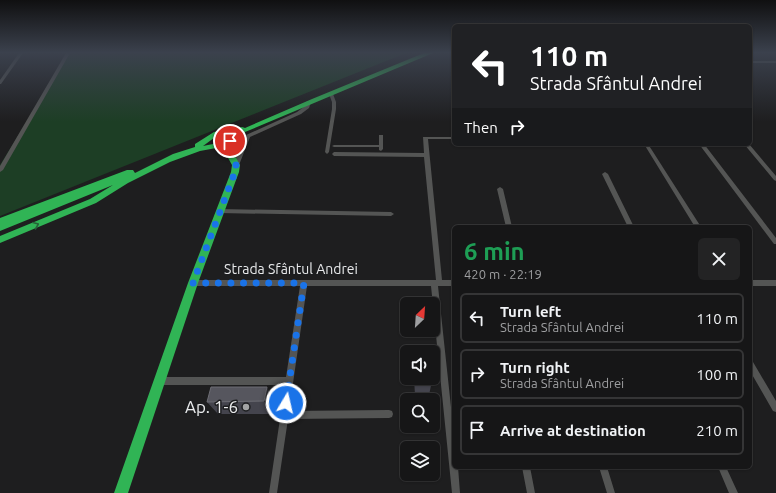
<!DOCTYPE html>
<meta charset="utf-8">
<style>
:root{--surface:#161617;--page:#232324;--text:#f1f3f6;--muted:#9e9fa1;--line:#353536}
body{margin:0;font-family:Ubuntu,sans-serif;background:var(--page);color:var(--text);height:100vh;display:flex;flex-direction:column;font-size:15px;white-space:nowrap}
*{box-sizing:border-box;margin:0}
p{font-size:13px;color:var(--muted)}
.icon{flex:none;width:22px;height:22px;fill:none;stroke:currentColor;stroke-width:2;stroke-linecap:round;stroke-linejoin:round}
.map{position:relative;flex:1;overflow:hidden}
.details{position:absolute;left:452px;top:225px;width:300px;height:244px;display:flex;flex-direction:column;background:var(--surface);border-radius:6px;box-shadow:0 1px 3px #0004,0 0 0 1px var(--line)}
.details>*{flex:none}
.guide{position:absolute;left:452px;top:24px;width:300px;height:122px;border-radius:6px;box-shadow:0 1px 3px #0004,0 0 0 1px var(--line);background:#202124;color:#fff;overflow:hidden}
.needle{width:26px;rotate:25deg}
.tools{position:absolute;left:400px;top:297px;display:grid;gap:8px}
.tools a{display:grid;place-items:center;width:40px;height:40px;border-radius:6px;background:var(--surface);box-shadow:0 1px 3px #0004,0 0 0 1px var(--line);font-size:20px}
.pin{position:absolute;display:grid;place-items:center;width:34px;height:34px;color:#fff;margin:-17px;border:2px solid #fff;border-radius:50%;box-shadow:0 1px 4px #0007}
.me{position:absolute;width:44px;margin:-22px;rotate:9deg;stroke-linejoin:round;filter:drop-shadow(0 0 3px #0008)}
.turn{display:flex;align-items:center;gap:14px;height:84px;padding:0 12px;font-size:18px}
.turn .icon{width:52px;height:52px;stroke-width:2.5}
.turn b{display:block;font-size:28px;line-height:34px}
.then{display:flex;align-items:center;height:38px;padding:0 12px;background:#0003;gap:8px;font-size:15px}
.round{display:grid;place-items:center;flex:none;width:42px;height:42px;border-radius:6px;background:var(--page)}
.summary{display:flex;align-items:center;justify-content:space-between;height:68px;padding:0 12px}
h1{font-size:24px;font-weight:700;line-height:30px;color:#1e9e55}
ul{padding:0;list-style:none}
li{display:flex;align-items:center;gap:12px;height:50px;margin:0 8px 6px;padding:0 4px;border:2px solid var(--line);border-radius:6px}
li div{flex:1}
li b{display:block;font-size:15px}
li em{font-style:normal}
.map>svg:first-child{display:block}
.green{fill:#1d3e25}
.lines{fill:none;stroke-linecap:round;stroke-linejoin:round}
.street{fill:#545554;fill-rule:evenodd}
.fast{fill:#30b455;fill-rule:evenodd}
.wall{fill:#44444d}
.shaded-wall{fill:#2e2e33}
.building{fill:#56565e;stroke:#6d6d74}
.oneway{stroke:#266238}
.route{stroke:#1a73e8;stroke-width:7;stroke-dasharray:0 12.6}
.poi-dot{fill:#a2a3a4;stroke:#1d1e20;stroke-width:1.5}
.labels{text-anchor:middle;stroke-width:3;stroke-linejoin:round;paint-order:stroke}
.street-label{font-size:14px;fill:#e9eaeb;stroke:#1d1e20}
.near-poi-label{font-size:17px;fill:#e9eaeb;stroke:#1d1e20;text-anchor:end}
</style>
<div class="map">
<svg width="776" height="493" viewBox="0 0 776 493">
<rect width="100%" height="100%" fill="#1e1e1f"/>
<path class="green" d="M69,53H406L0,216V165Z"/>
<g class="lines">
<path class="street" d="M19,53H23L1,84H0V80Z
M66,53H70L3,170L0,172V166Z
M750,61H776V63H750Z
M330,93L333,94L336,102V109L329,152L327,154L325,152L332,109V102L329,94Z
M307,101L311,102L309,108L301,114L250,137L239,165L236,167L234,166L233,165L246,135L297,112L305,106Z
M379,135H383V149L381,151L379,150V147H334L332,146L334,145H379Z
M423,137H454V139H428L442,280H454V286H438L454,435V467H458L460,493H452L431,286H307L289,411L389,410L392,411L393,414L392,417L389,418L288,419L277,493H269L285,385H159L156,384L155,381L156,378L159,377H286L300,286H193L191,285L190,283L191,281L193,280H436L424,157L334,156L332,154L334,152L424,153Z
M214,144H218L233,155V157H229L214,146Z
M644,144H648L701,227H695Z
M699,144H704L776,238V244H774Z
M744,144H749L776,176V181L774,180Z
M605,172L608,174L634,227H628L602,174Z
M500,187L503,189L512,227H506L497,189Z
M219,209L391,212L394,214L391,216L219,213L216,211Z
M750,280H776V286H750Z
M750,361L753,362L776,401V412L773,411L750,371Z
M522,467H530L535,493H527Z
M599,467H607L615,493H607Z
M718,467H726L738,493H729Z"/>
<path class="fast" d="M424,53H433L245,132L234,141L235,156L240,165L239,172L198,283L128,493H114L188,283L231,172L232,165L227,156V146L200,151L170,162L128,183L96,203L0,243V236L90,199L113,185L0,231V224L6,222L0,224V218L127,170H133L135,173L173,154L195,147V144L214,132L242,127L245,128L312,99ZM237,132L223,142L203,146L218,135Z"/>
</g>
<path class="wall" d="M414,378H431L432,381L429,395H415Z
M274,400L271,414H218L207,402Z"/>
<path class="shaded-wall" d="M267,387L274,400L271,414L264,401Z"/>
<path class="building" d="M417,378H431L432,381L417,382Z
M211,387H267L264,401L207,402Z"/>
<defs><path id="oneway-chevron" d="M-2-3.5L2.5 0L-2 3.5" fill="none" stroke-width="1.6" stroke-linecap="round" stroke-linejoin="round"/></defs>
<use class="oneway" href="#oneway-chevron" transform="translate(36 225) rotate(-22)"/>
<linearGradient id="sky" x2="0" y2="1"><stop stop-color="#101011"/><stop offset="0.43" stop-color="#3b414d"/><stop offset="1" stop-color="#3b414d" stop-opacity="0"/></linearGradient>
<rect width="776" height="122" fill="url(#sky)"/>
<g class="lines">
<path class="route" d="M230,141L231,156L236,165L235,172L193,283H304L286,403"/>
</g>
<circle class="poi-dot" cx="246" cy="407" r="4"/>
<g class="labels">
<g class="street-label">
<text x="291" y="274">Strada Sfântul Andrei</text>
</g>
<g class="near-poi-label">
<text x="238" y="413">Ap. 1-6</text>
</g>
</g>
</svg>
<div class="tools">
<a><svg class="needle" viewBox="-14 -14 28 28"><path d="M0-13l5 13h-10z" fill="#e53935"/><path d="M0 13l5-13h-10z" fill="#9e9fa1"/></svg></a>
<a><svg class="icon" aria-label="sound" viewBox="0 0 24 24"><path d="M4 9h4l5-4v14l-5-4H4zM17 9q2 3 0 6"/></svg></a>
<a><svg class="icon" aria-label="search" viewBox="0 0 24 24"><circle cx="10" cy="10" r="6"/><path d="M15 15l6 6"/></svg></a>
<a><svg class="icon" aria-label="layers" viewBox="0 0 24 24"><path d="M12 4l9 5-9 5-9-5zM3 14l9 5 9-5"/></svg></a>
</div>
<div class="pin" style="left:230px;top:141px;background:#d93025"><svg class="icon" aria-label="arrive" viewBox="0 0 24 24"><path d="M6 21V4h12l-3 4 3 4H6"/></svg></div>
<svg class="me" style="left:286px;top:403px" viewBox="-20 -20 40 40"><circle r="17" fill="#1a73e8" stroke="#fff" stroke-width="3"/><path d="M0-11L8 9 0 5-8 9z" fill="#fff"/></svg>
<div class="guide">
<div class="turn"><svg class="icon" aria-label="left" viewBox="0 0 24 24"><path d="M17 20v-9H6M10 6l-5 5 5 5"/></svg><div><b>110 m</b>Strada Sfântul Andrei</div></div>
<div class="then">Then<svg class="icon" aria-label="right" viewBox="0 0 24 24"><path d="M7 20v-9h11M14 6l5 5-5 5"/></svg></div>
</div>
<section class="details">
<div class="summary"><div><h1>6 min</h1><p>420 m · 22:19</p></div><a class="round"><svg class="icon" aria-label="close" viewBox="0 0 24 24"><path d="M6 6l12 12M18 6L6 18"/></svg></a></div>
<ul>
<li><svg class="icon" aria-label="left" viewBox="0 0 24 24"><path d="M17 20v-9H6M10 6l-5 5 5 5"/></svg><div><b>Turn left</b><p>Strada Sfântul Andrei</p></div><em>110 m</em></li>
<li><svg class="icon" aria-label="right" viewBox="0 0 24 24"><path d="M7 20v-9h11M14 6l5 5-5 5"/></svg><div><b>Turn right</b><p>Strada Sfântul Andrei</p></div><em>100 m</em></li>
<li><svg class="icon" aria-label="arrive" viewBox="0 0 24 24"><path d="M6 21V4h12l-3 4 3 4H6"/></svg><div><b>Arrive at destination</b></div><em>210 m</em></li>
</ul>
</section>
</div>
